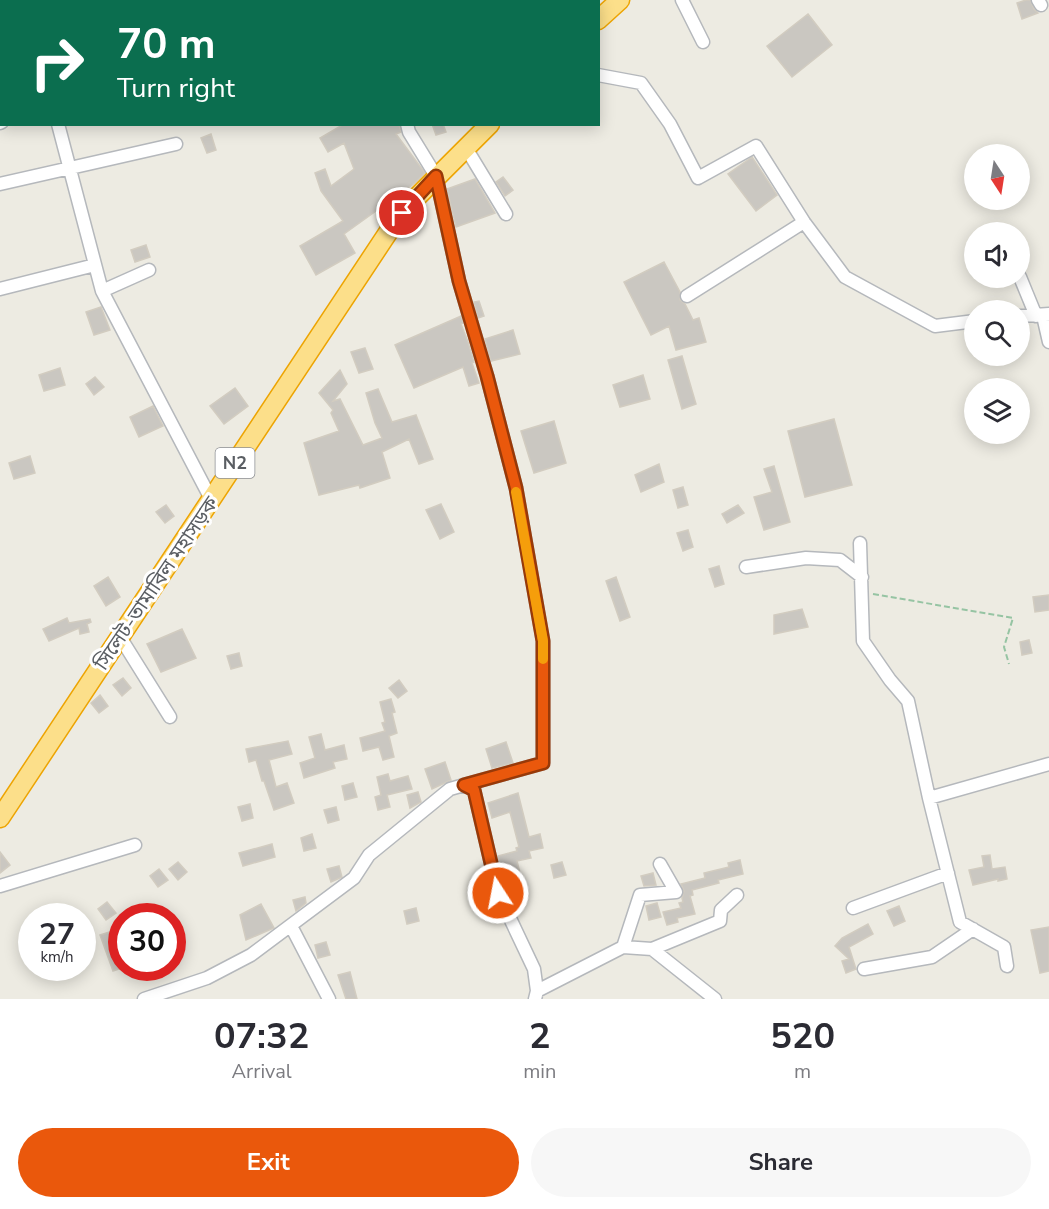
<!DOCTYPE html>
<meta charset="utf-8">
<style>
:root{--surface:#fff;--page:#f7f7f7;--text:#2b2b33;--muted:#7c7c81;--accent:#ea580c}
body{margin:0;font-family:"Nunito Sans","Noto Sans Bengali",sans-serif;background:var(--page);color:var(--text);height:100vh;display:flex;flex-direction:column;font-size:22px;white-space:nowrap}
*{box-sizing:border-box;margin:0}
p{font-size:20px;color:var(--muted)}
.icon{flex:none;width:33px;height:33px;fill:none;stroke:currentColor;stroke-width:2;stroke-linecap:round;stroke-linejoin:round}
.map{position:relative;height:999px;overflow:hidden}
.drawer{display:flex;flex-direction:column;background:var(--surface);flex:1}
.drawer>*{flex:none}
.banner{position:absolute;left:0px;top:0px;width:600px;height:126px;box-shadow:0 3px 15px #0003;background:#0b6e4f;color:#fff;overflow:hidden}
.needle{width:39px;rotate:168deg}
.fabs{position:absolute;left:964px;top:144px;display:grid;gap:12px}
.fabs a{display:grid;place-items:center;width:66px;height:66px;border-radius:50%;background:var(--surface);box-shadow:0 3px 15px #0003;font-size:30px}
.speed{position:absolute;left:18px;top:903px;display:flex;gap:12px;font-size:30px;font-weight:700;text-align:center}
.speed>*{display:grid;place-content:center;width:78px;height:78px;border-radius:50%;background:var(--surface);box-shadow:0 3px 15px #0003;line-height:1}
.speed small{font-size:15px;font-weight:400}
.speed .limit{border:9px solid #d22;background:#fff;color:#111}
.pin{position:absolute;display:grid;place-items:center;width:51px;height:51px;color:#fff;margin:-26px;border:3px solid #fff;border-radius:50%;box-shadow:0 2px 6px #0007}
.me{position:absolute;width:66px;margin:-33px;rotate:349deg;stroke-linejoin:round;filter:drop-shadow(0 0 4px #0008)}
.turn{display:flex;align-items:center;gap:21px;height:126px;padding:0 18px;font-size:27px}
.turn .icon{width:78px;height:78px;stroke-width:2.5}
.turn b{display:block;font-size:42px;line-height:51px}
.eta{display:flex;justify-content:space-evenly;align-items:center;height:102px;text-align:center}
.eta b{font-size:36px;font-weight:700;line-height:42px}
.primary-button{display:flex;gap:12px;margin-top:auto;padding:12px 18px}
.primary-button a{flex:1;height:69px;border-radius:36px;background:var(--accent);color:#fff;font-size:24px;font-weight:700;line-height:69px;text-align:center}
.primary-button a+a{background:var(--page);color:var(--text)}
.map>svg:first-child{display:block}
.building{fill:#cac7c1;stroke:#d2ccc0;stroke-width:1.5}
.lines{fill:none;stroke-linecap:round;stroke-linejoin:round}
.minor-casing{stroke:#b5b8bc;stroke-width:15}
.highway-casing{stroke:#eda402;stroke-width:21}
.path{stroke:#96c4a3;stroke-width:2;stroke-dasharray:6 3;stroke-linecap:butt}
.minor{stroke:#fff;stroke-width:12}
.highway{stroke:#fcdf8a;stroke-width:18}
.route-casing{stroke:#983908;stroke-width:15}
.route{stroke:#ea580c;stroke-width:10}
.slow{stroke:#f59e0b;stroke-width:10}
.labels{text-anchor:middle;stroke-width:6;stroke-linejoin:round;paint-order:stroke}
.shield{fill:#fff;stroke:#8c8e92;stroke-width:1.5}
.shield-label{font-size:18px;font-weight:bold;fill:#5a5e63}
.street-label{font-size:20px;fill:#5a5e63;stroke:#fff}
</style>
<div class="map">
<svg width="1049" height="999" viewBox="0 0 1049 999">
<rect width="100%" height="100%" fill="#edebe2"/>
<path class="building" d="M1026,0H1030L1034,9L1038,13L1022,19L1017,3Z
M808,14L832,45L792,77L767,46Z
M344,124H399L401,132L396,134L425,173L415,183L344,234L355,253L316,275L300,246L343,221L321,191L315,173L325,169L331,186L354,169L344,143L328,152L320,138Z
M432,124H443L446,132L436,135Z
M211,134L216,150L207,153L201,138Z
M752,157L777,195L756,211L728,174Z
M503,177L513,190L505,196L496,182Z
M475,179L495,213L456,227L447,189Z
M146,245L150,257L135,262L131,250Z
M664,262L680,292V300L685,304L693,320L699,318L706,342L676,350L669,326L651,335L624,282Z
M479,301L484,316L478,318L474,302Z
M101,307L110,330L94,335L86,312Z
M461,316L463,323L461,324L468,342L474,362L472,363L479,383L469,386L463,367L414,388L395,345Z
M513,330L520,354L491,361L485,339Z
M365,348L373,369L359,373L351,352Z
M682,356L696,404L682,409L668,360Z
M60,368L65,385L44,391L39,375Z
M340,370L347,384L333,401L340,399L363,445L382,438L375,423L366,393L378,389L392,422L416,415L433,459L419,464L409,439L382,452L390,478L360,488L359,485L319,495L304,443L339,431L331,413L333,410L319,393Z
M643,375L650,399L620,407L613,385Z
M95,377L104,387L94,395L86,384Z
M235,388L248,406L224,424L210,406Z
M153,406L163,426L139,437L130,417Z
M834,419L852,485L805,497L788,431Z
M554,421L566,463L534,473L521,431Z
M30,456L35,473L14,479L9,463Z
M659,464L664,482L641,492L635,475Z
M774,466L790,522L764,530L754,497L772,492L764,469Z
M683,487L688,505L678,508L673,490Z
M441,504L454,532L440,539L426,510Z
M166,505L174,516L165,523L156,512Z
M738,505L744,513L727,523L722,514Z
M688,530L693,547L683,551L677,533Z
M719,566L724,584L715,587L709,569Z
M108,577L120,597L106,606L94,586Z
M616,577L630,617L620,621L606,581Z
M1049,595V610L1035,612L1033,597Z
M802,609L808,627L774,634V615Z
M67,618L69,623L90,619L91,622L87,624L89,632L80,634L79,628L49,641L43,629Z
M182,629L196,658L161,672L147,644Z
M1029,640L1032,653L1022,655L1020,642Z
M239,653L242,666L231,669L227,656Z
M123,678L131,688L122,696L113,685Z
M399,680L407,691L398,698L389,688Z
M100,695L108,706L99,713L91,703Z
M391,699L395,712L392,713L397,733L389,736L394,757L383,760L379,747L363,751L360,738L385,731L382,723L385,722L380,702Z
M321,734L325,750L344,745L347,759L333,762L335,768L304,778L300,763L315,758L309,737Z
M288,741L292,754L269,760L276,787L287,783L294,803L274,810L264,781H262L256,760L249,762L246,749Z
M506,742L513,763L492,768L486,749Z
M445,762L451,780L432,789L425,769Z
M388,774L390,781L408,776L412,789L387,795L390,807L378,810L375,797L381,795L377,777Z
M353,783L357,797L345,800L342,786Z
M418,792L421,802L410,808L407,795Z
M518,793L529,837L540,834L543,848L529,851L531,858L517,861L523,885L512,888L507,868L501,869L498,856L517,851L516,848L519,847L510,812L492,818L488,803Z
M250,804L253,818L242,821L238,807Z
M336,807L339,820L328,823L324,810Z
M312,834L316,848L304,851L301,838Z
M272,844L275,857L243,866L239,853Z
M0,852L10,865L0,873Z
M990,855L992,869L1005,867L1007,879L998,881V879L973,885L969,870L984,867L982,856Z
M740,860L743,874L718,880L719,883L692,890L693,895L690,896L695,914L677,918L678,922L667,925L663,912L681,908L679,903L683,902L682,898L684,891L681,884L705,878L704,873L729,867L728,863Z
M178,862L187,872L178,880L169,869Z
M562,862L566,875L554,878L551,865Z
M339,866L342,877L331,882L327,869Z
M159,869L168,880L158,887L150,876Z
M653,873L656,885L644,886L641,876Z
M305,897L306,903L296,911L293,900Z
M107,902L116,913L106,920L98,909Z
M657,903L661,917L649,920L646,906Z
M261,904L274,928L246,940L240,915Z
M899,906L905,921L894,926L887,911Z
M416,908L419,921L407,924L404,911Z
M868,924L873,934L849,947L856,969L846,973L842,961L849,959L835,946L842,938Z
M1049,927V971L1040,973L1031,930Z
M122,928V968L113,971L100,935Z
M326,942L330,955L318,958L315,945Z
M350,972L357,999H346L338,975Z"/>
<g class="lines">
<defs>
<path id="minor" d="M31,0L32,2
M139,0V2
M363,0L364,2
M519,0V2
M682,0L703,42
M1038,0L1041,5
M598,75L641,83L670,124L698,178L756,146L804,222
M0,123L2,122
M58,124L102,291
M407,124L409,132L436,176L459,281L487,376L516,488L543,641V763L464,785
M466,148L506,214
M0,184L176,144
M149,270L102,291L211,499
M1020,277L1036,316
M0,289L95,265
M687,296L804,222L845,277L935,326L975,321
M1020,316L1049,314
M1043,316L1049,342
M860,543L863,641L890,680L908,701L929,798L960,922L1004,947L1007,966
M746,567L806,558L840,560L862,577
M120,637L170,717
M929,798L1049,764
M660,864L676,892L640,895L623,947L652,949L720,921L721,910L737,895
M0,886L135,845
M853,908L948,873
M291,926L329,999
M652,949L715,999
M864,969L932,957L973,929
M537,991L623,947
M144,999L207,978L251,955L354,878L369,855L450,789L464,785L474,790L498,893L534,969L537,991L535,999"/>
<path id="highway" d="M598,20L620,0
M0,818L401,213L490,124"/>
</defs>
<use href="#minor" class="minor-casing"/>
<use href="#highway" class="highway-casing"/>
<path class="path" d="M873,594L1013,618L1004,647L1009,664"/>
<use href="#minor" class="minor"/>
<use href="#highway" class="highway"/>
</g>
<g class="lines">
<defs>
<path id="route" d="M402,213L436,176L459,281L487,376L516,488L543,641V763L464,785L474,790L498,893"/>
</defs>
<use href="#route" class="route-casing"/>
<use href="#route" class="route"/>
<path class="slow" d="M516,492L543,641V659"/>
</g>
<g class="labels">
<rect class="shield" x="215.5" y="448" width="39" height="30" rx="4.5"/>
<g class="shield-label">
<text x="235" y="469">N2</text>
</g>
<g class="street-label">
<text transform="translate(156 583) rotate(-56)" y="7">সিলেট-তামাবিল মহাসড়ক</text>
</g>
</g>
</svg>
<div class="fabs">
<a><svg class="needle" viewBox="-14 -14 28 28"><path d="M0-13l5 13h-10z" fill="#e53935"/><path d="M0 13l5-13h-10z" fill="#7c7c81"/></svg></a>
<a><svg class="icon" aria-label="sound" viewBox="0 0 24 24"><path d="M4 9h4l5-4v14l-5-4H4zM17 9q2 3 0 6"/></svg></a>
<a><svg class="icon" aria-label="search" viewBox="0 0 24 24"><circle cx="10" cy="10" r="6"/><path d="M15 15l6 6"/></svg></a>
<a><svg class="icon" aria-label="layers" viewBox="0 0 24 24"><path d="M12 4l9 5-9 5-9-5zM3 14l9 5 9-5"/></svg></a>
</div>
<div class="speed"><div>27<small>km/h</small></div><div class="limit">30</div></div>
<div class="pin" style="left:402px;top:213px;background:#d93025"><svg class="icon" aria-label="arrive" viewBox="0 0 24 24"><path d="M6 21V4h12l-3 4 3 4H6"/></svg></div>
<svg class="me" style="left:498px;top:893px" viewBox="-20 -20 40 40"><circle r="17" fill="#ea580c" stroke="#fff" stroke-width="3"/><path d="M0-11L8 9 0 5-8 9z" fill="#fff"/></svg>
<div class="banner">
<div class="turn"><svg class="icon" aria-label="right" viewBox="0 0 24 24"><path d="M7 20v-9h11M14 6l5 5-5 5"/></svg><div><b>70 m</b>Turn right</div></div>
</div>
</div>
<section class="drawer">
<div class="eta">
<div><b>07:32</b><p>Arrival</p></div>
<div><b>2</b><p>min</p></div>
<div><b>520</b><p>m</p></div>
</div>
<div class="primary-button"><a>Exit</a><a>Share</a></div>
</section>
